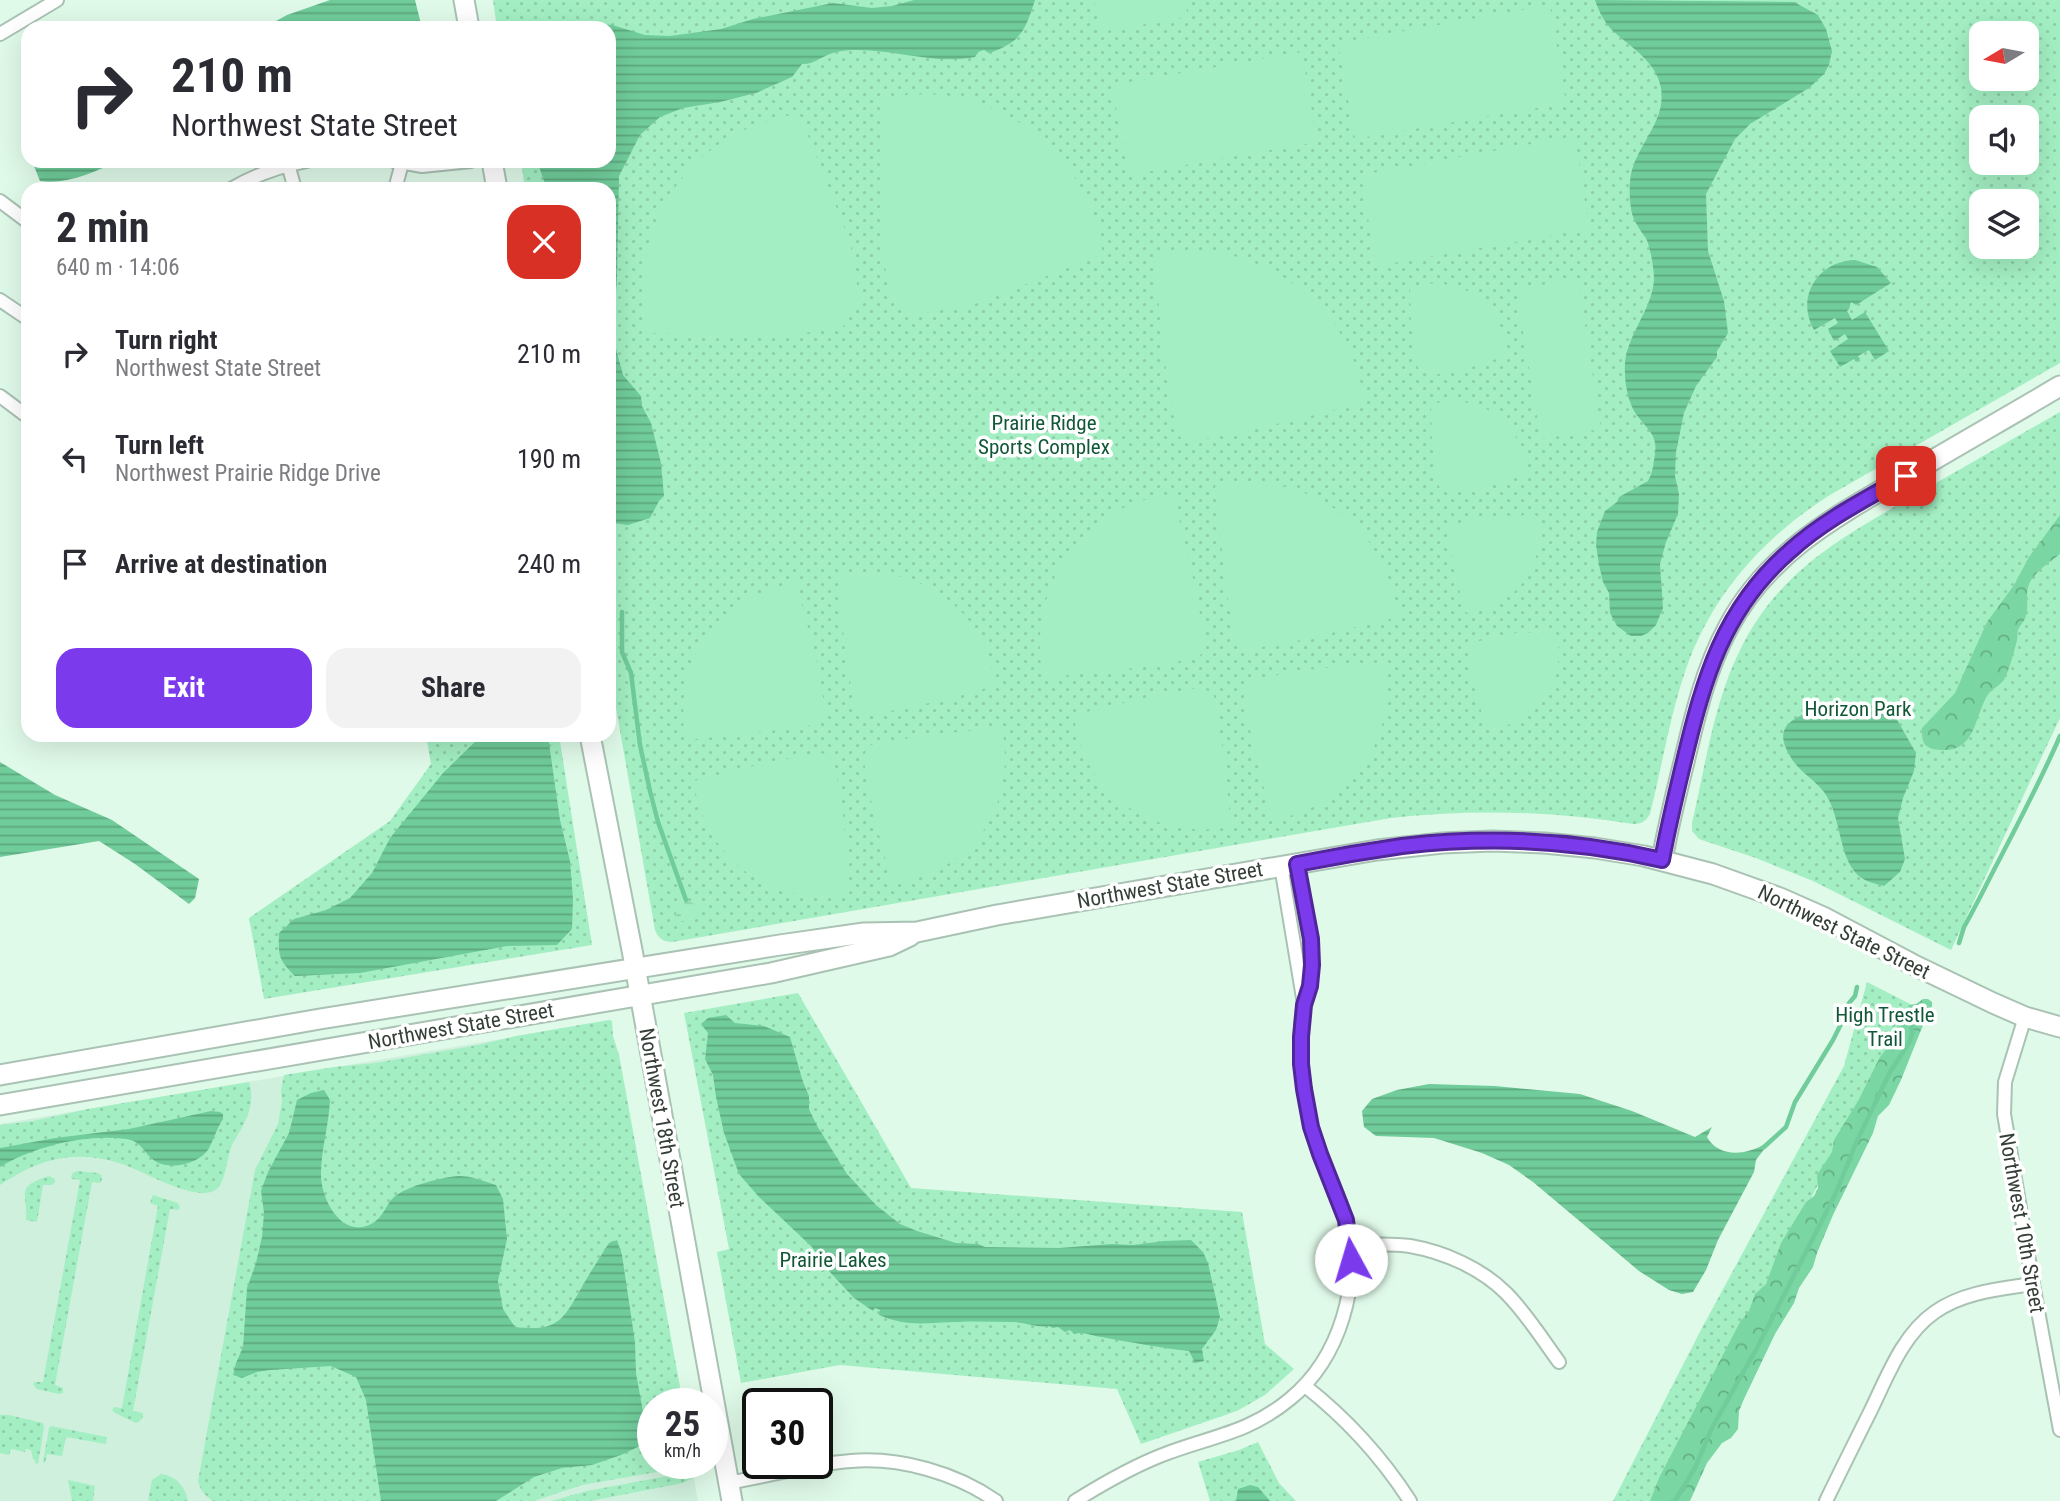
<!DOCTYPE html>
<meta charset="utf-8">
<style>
:root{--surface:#fff;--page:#f2f2f3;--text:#2b2b33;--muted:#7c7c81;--accent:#7c3aed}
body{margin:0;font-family:"Roboto Condensed",sans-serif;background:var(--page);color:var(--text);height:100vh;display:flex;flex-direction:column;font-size:26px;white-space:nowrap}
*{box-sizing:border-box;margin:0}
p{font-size:23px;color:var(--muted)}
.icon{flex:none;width:38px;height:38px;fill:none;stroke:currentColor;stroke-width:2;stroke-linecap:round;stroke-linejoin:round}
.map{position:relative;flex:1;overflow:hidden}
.sheet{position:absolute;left:21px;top:182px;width:595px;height:560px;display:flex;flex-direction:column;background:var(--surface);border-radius:21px;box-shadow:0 7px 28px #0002}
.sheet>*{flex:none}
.top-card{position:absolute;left:21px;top:21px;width:595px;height:147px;border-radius:21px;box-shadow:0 7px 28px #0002;background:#fff;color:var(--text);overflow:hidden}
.needle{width:46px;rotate:260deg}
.buttons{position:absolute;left:1969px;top:21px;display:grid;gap:14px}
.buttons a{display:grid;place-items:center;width:70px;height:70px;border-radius:14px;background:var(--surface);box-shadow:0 7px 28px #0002;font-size:35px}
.speed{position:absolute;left:637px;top:1388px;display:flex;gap:14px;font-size:35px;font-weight:700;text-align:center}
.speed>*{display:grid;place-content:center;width:91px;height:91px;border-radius:50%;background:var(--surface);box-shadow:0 7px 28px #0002;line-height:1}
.speed small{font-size:18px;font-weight:400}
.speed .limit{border:4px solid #111;border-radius:10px;background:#fff;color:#111}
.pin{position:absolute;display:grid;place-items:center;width:60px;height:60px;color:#fff;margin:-30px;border-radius:14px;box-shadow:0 4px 10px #0006}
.me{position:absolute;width:77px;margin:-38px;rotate:354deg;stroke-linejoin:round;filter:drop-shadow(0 0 5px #0008)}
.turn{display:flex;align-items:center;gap:24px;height:147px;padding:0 35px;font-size:32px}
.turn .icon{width:91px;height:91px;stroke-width:2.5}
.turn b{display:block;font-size:49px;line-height:60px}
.round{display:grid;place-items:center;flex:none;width:74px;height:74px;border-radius:21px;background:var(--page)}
.headline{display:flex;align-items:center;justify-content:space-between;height:119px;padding:0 35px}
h1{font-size:42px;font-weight:700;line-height:52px}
.action{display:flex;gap:14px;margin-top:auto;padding:14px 35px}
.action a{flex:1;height:80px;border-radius:21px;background:var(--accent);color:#fff;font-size:28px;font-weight:700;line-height:80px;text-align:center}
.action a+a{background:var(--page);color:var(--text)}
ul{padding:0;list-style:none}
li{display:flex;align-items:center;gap:21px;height:105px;padding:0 35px}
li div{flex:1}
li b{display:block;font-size:26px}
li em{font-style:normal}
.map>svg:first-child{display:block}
.built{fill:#cff0dc}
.green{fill:url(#green-dots);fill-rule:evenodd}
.forest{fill:url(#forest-crowns)}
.wetland{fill:url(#wetland-marsh)}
.pitch{fill:#a3efc3}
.water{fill:url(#water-rules)}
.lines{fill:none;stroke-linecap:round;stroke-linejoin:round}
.stream{stroke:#70cc9a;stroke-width:4.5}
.street-casing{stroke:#a9c2b3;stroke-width:16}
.secondary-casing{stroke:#a9c2b3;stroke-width:23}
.street{stroke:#fff;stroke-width:12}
.secondary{stroke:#fff;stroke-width:19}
.route-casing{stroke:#51269a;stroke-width:18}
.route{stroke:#7c3aed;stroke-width:12}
.labels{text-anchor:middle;stroke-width:7;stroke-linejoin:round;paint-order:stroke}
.park-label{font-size:21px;fill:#115838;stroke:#fff}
.street-label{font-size:21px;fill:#353f38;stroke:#fff}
</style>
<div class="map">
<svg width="2060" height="1501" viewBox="0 0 2060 1501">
<defs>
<pattern id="green-dots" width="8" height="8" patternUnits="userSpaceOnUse" patternTransform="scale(1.75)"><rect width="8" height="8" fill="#a3efc3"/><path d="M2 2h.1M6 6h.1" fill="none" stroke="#8dcea8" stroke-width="1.8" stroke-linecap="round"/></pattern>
<pattern id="forest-crowns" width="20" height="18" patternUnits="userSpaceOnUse" patternTransform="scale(1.75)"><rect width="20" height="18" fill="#7ad6a3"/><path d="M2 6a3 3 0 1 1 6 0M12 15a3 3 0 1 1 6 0" fill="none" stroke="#65af86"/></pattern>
<pattern id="wetland-marsh" width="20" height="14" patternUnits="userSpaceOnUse" patternTransform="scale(1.75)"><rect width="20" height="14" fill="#a3efc3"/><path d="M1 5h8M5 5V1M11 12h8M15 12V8" fill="none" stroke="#8dcea8"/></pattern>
<pattern id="water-rules" width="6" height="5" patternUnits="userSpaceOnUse" patternTransform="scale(1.75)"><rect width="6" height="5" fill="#70cc9a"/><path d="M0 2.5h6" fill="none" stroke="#5da77f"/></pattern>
</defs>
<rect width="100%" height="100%" fill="#e0fae9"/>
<path class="built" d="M595,1023L622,1171L653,1404V1463H691L698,1501H0V1124Z"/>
<path class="green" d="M493,0H2060V363L1830,495C1764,537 1712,594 1686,669C1670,715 1662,766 1650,814C1646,821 1642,824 1633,824C1552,811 1473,809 1391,818L672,942C663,942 658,938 655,930L609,668V189H525L521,161H609V28H497ZM1981,33H2026V79H1981ZM1981,117H2026V163H1981ZM1981,201H2026V247H1981Z
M2060,412V718L1951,950L1813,881L1756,858L1699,839L1692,831V823C1706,763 1714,699 1743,644C1784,566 1848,534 1922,491C1968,465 2014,438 2060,412Z
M426,735H559L592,945L264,999L249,918L390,821L431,764Z
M1867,982L1922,1010L1845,1129L1797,1228L1747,1318L1658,1501H1613L1703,1326L1844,1066Z
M798,993L911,1188L1242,1212L1265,1344L1294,1369L1265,1395L1237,1411L1141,1444L1117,1389L840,1365L741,1383L717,1252L729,1249L684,1013Z
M609,1020L612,1021L613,1036L619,1055L683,1403L653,1404V1463H693L668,1470L582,1485L534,1501H213C205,1496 200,1490 198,1481L255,1170L278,1124L282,1101L281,1090L284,1075L334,1067L375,1063L478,1045L516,1036Z
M249,1082C256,1106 245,1123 233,1143C227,1155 226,1180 218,1188C200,1206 142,1170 122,1164C107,1159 90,1156 74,1157C46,1158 23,1170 0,1185V1125L33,1121L88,1109Z
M77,1171L98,1173L101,1175L102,1180L100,1183L92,1182L55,1385L63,1388V1393L59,1394L37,1389L33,1384L35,1382H43L80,1180L72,1179L71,1176L73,1173Z
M49,1176L55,1179V1182L52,1185H43L37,1222L26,1220C28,1192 14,1187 49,1176Z
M153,1195L178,1203L180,1208L178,1210L170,1209L133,1411L143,1413V1417L139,1422L136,1423L115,1413L112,1410L114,1407L122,1408L158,1206L150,1203Z
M0,1415H9L43,1423L44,1428L38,1464L35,1463V1460L33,1459L31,1450L26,1449L25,1452L11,1449L9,1455L0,1453Z
M51,1426L107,1437L106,1444L66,1437L62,1456L47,1454L45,1463L43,1462L49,1428Z
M1258,1442L1279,1483L1296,1501H1210L1198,1462L1239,1450Z
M694,1468L695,1477L683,1483L590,1501H551L587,1491L668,1476Z
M161,1474C176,1476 185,1486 188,1501H148L152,1480Z
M68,1480L95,1486L93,1501H72Z"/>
<path class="forest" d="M2060,515V554C2049,563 2035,571 2029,584C2025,594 2029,605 2026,616C2025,621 2020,625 2018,630C2017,633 2018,637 2017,640C2015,649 2008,675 2003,681C1998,687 1991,689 1987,696C1975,716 1975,751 1944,750C1927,750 1921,746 1922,728L1955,693L1987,622L2014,585L2029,557Z
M1923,999H1928L1932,1002V1006L1921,1030L1901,1080L1889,1105L1878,1116L1873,1133L1833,1215L1817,1253L1813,1267L1799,1288L1794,1303L1775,1334L1744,1399L1739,1411L1738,1429L1731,1438L1722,1443L1707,1463L1690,1501H1650L1659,1478L1740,1322L1749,1311L1755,1294L1766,1284L1781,1243L1806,1202L1814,1196L1818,1188L1817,1175L1832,1152L1834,1140L1858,1101L1880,1057L1891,1043L1900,1020L1909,1005L1916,1004Z"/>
<path class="wetland" d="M686,900L699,906L701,914L693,920L674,922L678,904Z"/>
<path class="pitch" d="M1094,0H1185L1188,17L1100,32Z
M1550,5L1566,103L1355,139L1338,43Z
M1302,52L1317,142L1128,175L1112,85Z
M912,94C923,95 934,94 944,95C1010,103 1065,148 1091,207C1097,222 1100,239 1103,254L975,304L915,315L890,296L880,236L883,99Z
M799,113L850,242L860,302L844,326L782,337L646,333C631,247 665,166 748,128C764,121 782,117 799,113Z
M1575,136L1589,229L1376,266L1361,175Z
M1188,250C1257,250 1325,291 1352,356C1358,371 1362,387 1365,403L1242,432L1188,442L1177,435L1167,379L1153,254Z
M1578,278L1601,429L1541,439L1516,290Z
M1436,283C1443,284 1451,285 1458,287C1487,297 1506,326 1508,355L1469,368L1429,376L1418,368L1411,327L1410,286Z
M1448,401C1495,401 1520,429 1529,473L1490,486L1450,494L1439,487L1432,445L1431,404Z
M1242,482C1326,482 1386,534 1399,617L1301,640L1246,650L1235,643L1226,587L1215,486Z
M1173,493L1196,591L1206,648L1198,658L1143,667L1043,678C1030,613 1057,543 1117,511C1135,502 1153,497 1173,493Z
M1536,515C1548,567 1518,604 1466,613L1455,575L1447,534L1453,524L1495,516Z
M855,572C912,570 962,595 986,649C991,661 993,674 995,686L921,705L865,716L855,709L845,652L838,575Z
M796,582L816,658L826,714L818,724L764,732L685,740C674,656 714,600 796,582Z
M1556,632C1568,684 1538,723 1487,730L1475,691L1468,653L1475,642L1516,633Z
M1383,662C1385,674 1387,687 1386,700C1383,763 1333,810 1272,820L1253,745L1243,691L1251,680L1306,670Z
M1203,687L1214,696L1223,750L1231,827C1155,841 1081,795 1074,715L1148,697Z
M1002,728C1017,809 972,871 892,885L873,811L863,756L871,745L926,735Z
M822,753L834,761L843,813L850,892C838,894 825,897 812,896C750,893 700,841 694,781L769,762Z"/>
<path class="water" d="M330,0H415L422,28H266L267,26L287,15Z
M914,0H1035C1025,31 1021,42 989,53L984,50L978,52L975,57C933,65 896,49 854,50C848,50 839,51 833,53C822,56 813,65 802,64L792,77L756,93L720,102L683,108L660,117L640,135L619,176L617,280L614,313L615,345L623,375L641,396L642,406L651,423L661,463L664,496L659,501L650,518L628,525L613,523L609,511V189H547L537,161H609V28H575L593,23L612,25L645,35L670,36L721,29L753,19L833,3L872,8L892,6Z
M1595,0L1794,2L1818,15L1826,29L1832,51L1829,65L1824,74L1809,88L1750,124L1735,139L1706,194L1708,251L1724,301L1728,333L1717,351V357L1696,386L1684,413L1676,452L1675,476L1679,494L1678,514L1666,542L1660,564L1663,608L1656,625L1648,633L1641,636H1631L1617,626L1610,613L1609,593L1603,582L1599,565L1596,545L1597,532L1605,511L1617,502L1619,497L1648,481C1652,474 1653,467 1654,460C1659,435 1650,433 1636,414C1629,404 1625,386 1625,373C1622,338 1653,312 1654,278C1654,270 1650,243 1645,237C1640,230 1635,223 1632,214C1630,205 1629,191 1630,182C1632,148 1667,124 1661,88C1656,60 1628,46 1610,28C1603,20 1598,9 1595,0Z
M32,161H119C94,172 67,185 40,181Z
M1855,260L1877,267L1891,283L1856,305L1851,302L1849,309L1847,311L1852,320L1865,312L1889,351L1875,360L1869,350L1858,356L1860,359L1856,362L1854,359L1840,367L1830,351L1848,339L1845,334L1834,341L1828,329L1838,323L1835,318L1814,330C1795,297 1818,261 1855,260Z
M1847,703L1868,705L1884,709L1896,718L1916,753L1914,771L1903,798L1898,818L1905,859L1900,872L1884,886C1872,883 1859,880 1852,868C1838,846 1840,814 1824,792C1814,779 1798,771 1790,756C1786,750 1781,738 1784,731C1791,712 1829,707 1847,703Z
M482,735L548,736L560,820L570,861L573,899L572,929L557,945L507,946L360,973L295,976C279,960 278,956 279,933L294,919L326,910L350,898L372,873L390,838L443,773Z
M0,762L55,795L112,820L199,879L195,898L189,904L135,864L99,841L0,857Z
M726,1015L735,1023L764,1026L790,1037L803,1082L809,1096V1109L816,1124L847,1174L876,1205L900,1224L917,1231L956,1243L978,1244L985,1247L1059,1248L1112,1244L1133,1245L1164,1241L1191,1240L1203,1252L1208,1263L1220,1317L1216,1330L1202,1349L1204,1361L1195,1363L1189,1351C1159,1348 1130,1342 1101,1337C1091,1336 1084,1331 1074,1334L1070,1330L1065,1332L1058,1327L1053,1328L1049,1326C1038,1328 1024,1322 1012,1322C994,1322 977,1321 958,1322C928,1322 909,1328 879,1315L880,1310L875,1308L873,1311L854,1298L828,1270L812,1247L759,1197L739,1174L724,1133L716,1097L713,1075L705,1059L708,1033L701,1024L708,1018Z
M1429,1084L1495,1086L1580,1094L1632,1111L1695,1137L1712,1127L1707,1137C1719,1158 1745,1155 1763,1145L1765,1148L1756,1160L1754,1172L1718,1240L1706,1270L1693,1292L1682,1294L1669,1290L1639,1271L1533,1182L1509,1165L1482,1153L1434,1138L1376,1136L1364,1127L1362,1111L1372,1099L1397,1090Z
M324,1090L330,1100C329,1125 321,1149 321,1175C321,1200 343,1241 373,1223C383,1217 386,1205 393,1198C406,1186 442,1177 459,1176C471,1176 484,1181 496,1185L503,1199L507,1239L498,1281L503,1309L515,1327C559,1332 563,1320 583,1285C591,1271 600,1257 609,1243L617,1240L622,1255L635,1342L636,1373L645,1423L644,1444L621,1455L592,1465L562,1468L534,1477L496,1501H381L366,1400L356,1377L331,1366L270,1370L257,1372L242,1378L233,1375L236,1363L243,1347L247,1288L256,1263L262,1237L264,1213L261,1191L268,1172L289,1133L297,1100L311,1093Z
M211,1111L220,1112L223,1114V1119C217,1128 214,1139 209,1148C200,1165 165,1172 151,1158C142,1149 140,1141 126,1139C85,1134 36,1146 0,1167V1148L55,1138L129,1129Z
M1250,1485L1258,1487L1270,1501H1236L1238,1489Z"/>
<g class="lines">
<path class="stream" d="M622,612V652L631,673L640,745L650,791L658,822L686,900
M1959,943L1964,927C1976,906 1986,885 1997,864C2019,822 2041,780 2060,736
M1764,1147L1786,1127L1795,1102L1833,1040L1844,1018L1845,1008L1855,996L1857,987
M1675,1501L1695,1468L1712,1428L1758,1346L1835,1195L1856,1143L1889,1074L1910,1041L1912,1033L1911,1021L1917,1009"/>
<defs>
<path id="street" d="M0,34L57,0
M287,161L295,189
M394,161L422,166L471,161
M231,189C255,175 280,166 307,161
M395,189L402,163
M0,201L28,222
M0,300L28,319
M0,396L28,417
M1281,866L1304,1004
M2025,1017L2005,1082L2004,1114L2033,1284L2060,1430
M1350,1245C1370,1245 1390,1243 1410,1246C1444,1252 1481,1268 1506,1293C1527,1314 1542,1339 1559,1362
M1305,1386C1347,1419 1381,1456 1410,1501
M728,1483C769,1476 810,1464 851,1461C900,1457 956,1473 996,1501
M1075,1501C1104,1483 1133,1466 1165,1454C1212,1436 1249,1433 1290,1399C1340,1358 1362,1283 1346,1221C1341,1198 1329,1178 1321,1157C1310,1129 1305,1098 1302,1068C1300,1049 1300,1024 1304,1005C1307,990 1312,978 1312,963C1312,930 1302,896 1297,864
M1826,1501C1841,1470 1856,1440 1871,1410C1888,1375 1903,1334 1935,1312C1963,1292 2000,1289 2033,1284"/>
<path id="secondary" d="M464,0L469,28
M492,161L497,189
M590,735L632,950L732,1501
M1662,860C1668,827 1676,794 1684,762C1695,715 1706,668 1729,626C1771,548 1844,512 1918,469C1965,441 2013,414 2060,386
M0,1075L320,1019L780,945L864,933L917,932L997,915L1377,850L1443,843L1492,841L1544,843L1595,848L1644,856L1713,874L1780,898L1823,917L1912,964L1993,1003L2025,1017L2060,1027
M0,1105L771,973L889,946L910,936"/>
</defs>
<use href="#street" class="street-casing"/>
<use href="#secondary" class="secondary-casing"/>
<use href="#street" class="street"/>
<use href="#secondary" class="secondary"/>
</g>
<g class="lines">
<defs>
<path id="route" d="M1351,1260L1346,1220L1320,1154L1311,1127L1304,1089L1301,1064V1037L1304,1005L1310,986L1312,965L1311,939L1297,864C1332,857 1367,851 1402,846C1488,836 1577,840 1662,860C1668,827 1676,794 1684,761C1704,678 1723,609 1790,551C1824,520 1866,499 1906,476"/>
</defs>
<use href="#route" class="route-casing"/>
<use href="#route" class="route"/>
</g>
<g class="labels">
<g class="park-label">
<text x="1044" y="430">Prairie Ridge<tspan x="1044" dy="24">Sports Complex</tspan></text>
<text x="1858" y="716">Horizon Park</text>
<text x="1885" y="1022">High Trestle<tspan x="1885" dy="24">Trail</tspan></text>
<text x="833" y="1267">Prairie Lakes</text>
</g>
<g class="street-label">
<text transform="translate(1170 885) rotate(-10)" y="7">Northwest State Street</text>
<text transform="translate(1844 932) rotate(26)" y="7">Northwest State Street</text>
<text transform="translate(461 1026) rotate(-10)" y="7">Northwest State Street</text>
<text transform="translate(662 1118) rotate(80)" y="7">Northwest 18th Street</text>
<text transform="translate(2022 1223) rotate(80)" y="7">Northwest 10th Street</text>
</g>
</g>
</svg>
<div class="buttons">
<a><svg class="needle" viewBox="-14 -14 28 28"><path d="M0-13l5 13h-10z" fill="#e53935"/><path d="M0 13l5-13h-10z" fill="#7c7c81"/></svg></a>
<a><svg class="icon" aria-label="sound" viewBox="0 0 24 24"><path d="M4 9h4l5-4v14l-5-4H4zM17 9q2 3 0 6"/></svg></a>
<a><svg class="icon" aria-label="layers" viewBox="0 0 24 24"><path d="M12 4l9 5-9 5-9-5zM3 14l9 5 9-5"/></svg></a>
</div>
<div class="speed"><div>25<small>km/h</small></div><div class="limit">30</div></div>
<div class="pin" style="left:1906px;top:476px;background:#d93025"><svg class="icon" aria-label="arrive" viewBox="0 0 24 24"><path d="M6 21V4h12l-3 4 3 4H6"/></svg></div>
<svg class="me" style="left:1351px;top:1260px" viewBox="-20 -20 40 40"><circle r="19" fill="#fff"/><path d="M0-13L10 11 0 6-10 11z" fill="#7c3aed"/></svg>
<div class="top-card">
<div class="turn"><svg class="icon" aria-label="right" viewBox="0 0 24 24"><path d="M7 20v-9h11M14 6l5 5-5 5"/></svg><div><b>210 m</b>Northwest State Street</div></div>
</div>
<section class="sheet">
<div class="headline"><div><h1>2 min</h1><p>640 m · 14:06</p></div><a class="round" style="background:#d93025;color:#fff"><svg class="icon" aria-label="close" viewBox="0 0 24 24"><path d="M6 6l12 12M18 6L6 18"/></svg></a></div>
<ul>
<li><svg class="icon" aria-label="right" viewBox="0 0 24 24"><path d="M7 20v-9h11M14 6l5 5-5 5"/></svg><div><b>Turn right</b><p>Northwest State Street</p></div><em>210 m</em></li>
<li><svg class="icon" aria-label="left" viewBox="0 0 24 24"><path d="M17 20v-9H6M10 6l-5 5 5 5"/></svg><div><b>Turn left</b><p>Northwest Prairie Ridge Drive</p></div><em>190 m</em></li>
<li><svg class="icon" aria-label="arrive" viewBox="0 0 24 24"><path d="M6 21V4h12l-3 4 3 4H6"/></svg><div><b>Arrive at destination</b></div><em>240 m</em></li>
</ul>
<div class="action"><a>Exit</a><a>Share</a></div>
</section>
</div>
